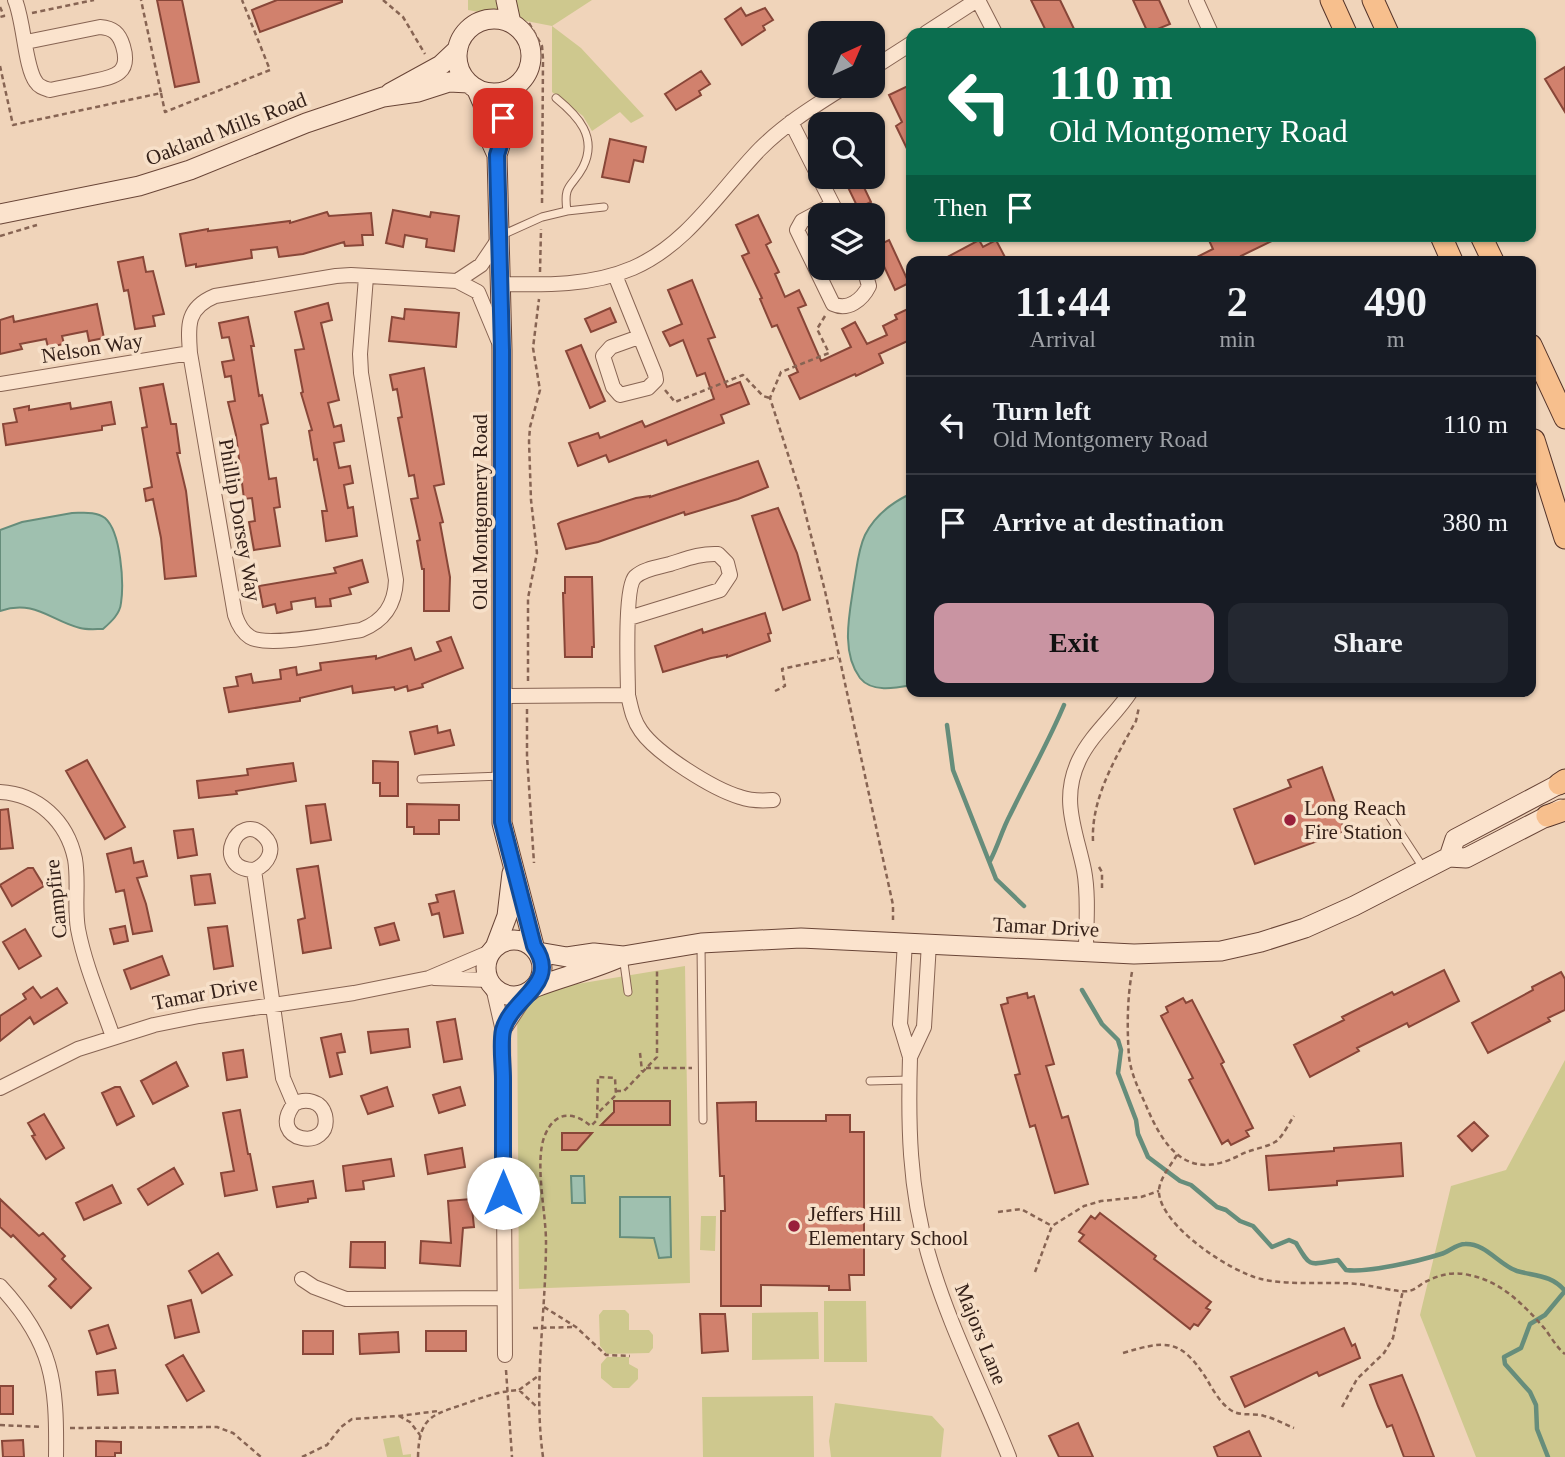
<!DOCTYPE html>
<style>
:root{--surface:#171b24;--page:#242831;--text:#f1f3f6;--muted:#9ea1a6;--line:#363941;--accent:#c994a2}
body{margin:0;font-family:"Times New Roman",serif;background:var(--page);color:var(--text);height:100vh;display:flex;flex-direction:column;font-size:26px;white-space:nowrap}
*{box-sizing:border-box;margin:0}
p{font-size:23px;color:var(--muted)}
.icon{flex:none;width:38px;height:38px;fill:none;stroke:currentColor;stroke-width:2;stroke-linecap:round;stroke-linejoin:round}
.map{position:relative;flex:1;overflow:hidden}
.details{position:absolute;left:906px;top:256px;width:630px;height:441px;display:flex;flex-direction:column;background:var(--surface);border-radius:14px;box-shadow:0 2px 5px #0004}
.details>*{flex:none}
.banner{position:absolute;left:906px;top:28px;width:630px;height:214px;border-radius:14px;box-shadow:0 2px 5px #0004;background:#0b6e4f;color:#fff;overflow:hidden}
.needle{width:46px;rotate:44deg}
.buttons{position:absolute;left:808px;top:21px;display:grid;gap:14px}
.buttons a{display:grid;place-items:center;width:77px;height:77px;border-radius:14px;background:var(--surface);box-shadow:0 2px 5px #0004;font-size:35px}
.pin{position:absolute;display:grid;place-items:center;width:60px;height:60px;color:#fff;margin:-30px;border-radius:14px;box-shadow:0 4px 10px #0006}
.me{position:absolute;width:77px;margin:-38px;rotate:0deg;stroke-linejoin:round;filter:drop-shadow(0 0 5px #0008)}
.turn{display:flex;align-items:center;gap:24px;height:147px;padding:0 28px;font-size:32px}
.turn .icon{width:91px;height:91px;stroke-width:2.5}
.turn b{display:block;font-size:49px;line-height:60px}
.then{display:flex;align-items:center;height:66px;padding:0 28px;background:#0003;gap:14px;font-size:26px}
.eta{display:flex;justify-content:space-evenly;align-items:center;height:119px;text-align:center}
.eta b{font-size:42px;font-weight:700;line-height:49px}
.button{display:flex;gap:14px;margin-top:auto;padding:14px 28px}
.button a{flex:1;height:80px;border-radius:14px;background:var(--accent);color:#111;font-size:28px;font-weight:700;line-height:80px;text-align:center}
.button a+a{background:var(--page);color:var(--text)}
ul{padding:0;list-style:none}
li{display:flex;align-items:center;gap:21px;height:98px;padding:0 28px;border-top:2px solid var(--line)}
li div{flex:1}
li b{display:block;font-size:26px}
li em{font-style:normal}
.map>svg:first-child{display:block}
.green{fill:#cec88e}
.water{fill:#9fc0af;stroke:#668d7b;stroke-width:2}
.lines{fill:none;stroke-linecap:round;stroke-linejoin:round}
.stream{stroke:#668d7b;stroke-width:4.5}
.building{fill:#d1816d;stroke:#884638;stroke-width:2}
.lane-casing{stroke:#876453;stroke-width:9}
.street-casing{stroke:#876453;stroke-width:16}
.secondary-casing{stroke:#694537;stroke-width:21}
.primary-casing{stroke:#543329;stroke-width:23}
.path{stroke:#876453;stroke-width:2.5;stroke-dasharray:5 3.5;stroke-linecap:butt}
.lane{stroke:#fbe3cd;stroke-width:7}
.street{stroke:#fbe3cd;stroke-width:14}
.secondary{stroke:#fbe3cd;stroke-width:19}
.primary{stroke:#f7bf8d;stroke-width:21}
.route-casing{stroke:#114b97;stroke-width:18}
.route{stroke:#1a73e8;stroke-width:12}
.poi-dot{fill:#99203b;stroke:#f7e0c9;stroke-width:2.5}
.labels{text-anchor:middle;stroke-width:7;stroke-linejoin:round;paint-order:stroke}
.street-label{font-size:21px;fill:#352119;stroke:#f7e0c9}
.poi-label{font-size:21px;fill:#352119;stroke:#f7e0c9;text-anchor:start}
</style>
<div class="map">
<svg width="1565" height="1457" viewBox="0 0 1565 1457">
<rect width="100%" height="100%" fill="#f0d4ba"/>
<path class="green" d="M468,0H592L552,26L581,48L644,116L631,123L620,112L592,131L583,116L552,92V26L468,10Z
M685,966L690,1283L519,1289L517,994Z
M1565,1060V1457H1476L1420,1315L1451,1186L1506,1170Z
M701,1216H716L715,1251L700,1250Z
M824,1301H866L867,1362H824Z
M603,1310H625L629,1314V1330H649L653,1335V1348L649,1353L607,1354L600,1346L599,1315Z
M818,1312L819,1359L752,1360V1313Z
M607,1357H629V1364L638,1369V1379L629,1388H613L601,1378V1364Z
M813,1396L814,1457H703L702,1397Z
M835,1403L932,1416L944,1429L941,1457H831L829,1441Z
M399,1436L403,1455L411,1454V1457H387L383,1439Z"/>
<path class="water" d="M908,495H912V685C896,688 872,693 860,678C840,651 850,612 854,583C857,567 858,550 865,535C874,517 890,504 908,495Z
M72,513C83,513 96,511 105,518C121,532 124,583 121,603C120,614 111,622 103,629C96,629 87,630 80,628C51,621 35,599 0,611V530L22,522Z
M571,1176H584L585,1203H572Z
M620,1197H670L671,1257L659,1258L654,1238L620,1237Z"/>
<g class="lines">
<path class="stream" d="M947,725L953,770L996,879L1024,906
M990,861C998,846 1002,830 1010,815C1028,778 1048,743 1064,705
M1082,990L1102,1024L1118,1040L1121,1050L1118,1073L1136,1120L1138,1134L1148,1157L1180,1181L1191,1185L1217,1207L1226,1210L1240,1221L1253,1226L1272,1247L1289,1240L1296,1243C1311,1268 1308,1265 1338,1260L1346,1270C1367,1273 1419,1261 1441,1254C1448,1252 1457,1244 1465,1244C1486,1243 1499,1265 1517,1271C1535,1276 1552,1275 1565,1291
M1548,1457L1537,1429L1536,1405L1530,1392L1505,1364L1504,1357L1521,1348L1530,1324L1545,1315L1565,1291"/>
</g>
<path class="building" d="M157,0H182L199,82L175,87Z
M277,0H342V2L260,32L252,10Z
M1031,0H1060L1076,33H1047Z
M1133,0H1159L1170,24L1148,33Z
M741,8L746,16L765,8L773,20L763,26L765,30L742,45L725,19Z
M1565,67V112L1545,79Z
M701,71L710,84L699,91L701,95L676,110L665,94Z
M912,84V159L896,126L902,122L889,95Z
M610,139L646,147L643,162L634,160L629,182L602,177Z
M843,177H859L871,202L858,208Z
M393,210L430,217L431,212L459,216L454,251L426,247L427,239L405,235L403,247L386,243Z
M327,212L329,216L371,213L373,235H362L363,245L345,246L344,242L303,254L279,257L277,247L251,250L252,258L196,267V264L186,266L180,234L208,229V231L290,221V223Z
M758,215L771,242L766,245L779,272L775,274L785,297L799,290L806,305L798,308L821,361L851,347L842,329L855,322L867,344L887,335L883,326L897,319L895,315L912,307V339L879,354L883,363L856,376L855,374L800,399L789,376L798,372L777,325L772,327L760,299L762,298L742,256L749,253L736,225Z
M1207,236H1282L1241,256L1244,261H1189L1213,249Z
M889,240L909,283L895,290L875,247Z
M979,240L983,247L996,240L1007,261H940Z
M143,257L146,272L153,271L164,314L153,316L155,326L135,329L128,290L124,291L118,262Z
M692,280L715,337L708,339L727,387L740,382L749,404L721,415L724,423L668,445L666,440L609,462L606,455L578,466L569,443L598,433L600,438L642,421L645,427L714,399L705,373L697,376L683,340L670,346L663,332L682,324L668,290Z
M328,303L332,320L321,323L339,400L328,403L334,427L341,425L344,441L334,443L339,468L350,466L353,483L344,485L348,508L353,507L357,536L326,541L322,511H327L317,459L314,460L309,431L312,430L301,393L303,392L295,350L304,349L295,312Z
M97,304L104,338L89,341L87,331L62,336L64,344L48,347L46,339L20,344L22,349L0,354V320L13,316L14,322Z
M610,308L616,322L591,332L585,319Z
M405,309L459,313L456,347L389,341L392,317L404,319Z
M248,317L254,346H251L259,396L262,395L268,423L261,425L269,479L276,478L280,507L274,508L280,546L254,550L249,522L255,521L252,498L244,499L236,435L228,402L235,401L231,376L225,377L222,362L234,360L229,337L222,338L219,323Z
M581,345L605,401L590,408L566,351Z
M424,368L444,484L434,486L443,522L440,523L450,577L449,611H424V569H422L417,541L420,540L411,499L418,498L414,475L409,476L398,418L402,417L397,389L393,390L390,375Z
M163,384L171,424H176L180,453H177L186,491L196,576L165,579L161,538L153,499L146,501L144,489L152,487L142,428L147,427L140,388Z
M111,402L115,424L102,426V430L6,445L3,424L17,422L14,409L29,406V410L70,403L71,409Z
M758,461L768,487L738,499L685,515L684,512L598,542L566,549L558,524L561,522L636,498L650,496V497Z
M778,508L797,553L810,600L783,610L752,516Z
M362,560L368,582L349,588L351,594L330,599L331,606L316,607L315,598L291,602L292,609L277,613L275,604L263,607L259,586L336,573L334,568Z
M565,577H592L594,647H592V657H565L563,593H565Z
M765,613L771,633L768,634L770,641L727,657V655L711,658L663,672L655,646L702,629L703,633Z
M451,637L463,668L422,684L423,687L408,691L407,686L395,690L394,687L353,693L352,686L300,698V701L229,712L224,688L238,686L236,677L251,674L253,683L281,679L280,670L296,667L297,675L321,670L320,663L376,656V659L411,648L415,660L441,651L437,642Z
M437,726L438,733L450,730L454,745L415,754L410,732Z
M87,760L125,827L105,839L66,771Z
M373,761L398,762V796H380V783H373Z
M293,763L296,781L236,791L237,794L199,798L197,781L248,775L247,769Z
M1322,767L1345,831L1255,864L1234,809L1291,787L1288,780Z
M325,804L331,840L311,843L306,806Z
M407,804L459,805V820H439V834H414V827H407Z
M8,809L13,848L0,849V810Z
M193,829L197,855L178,858L174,831Z
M131,848L134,863L143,861L147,876L137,878L146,904L152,931L133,934L124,890L116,892L107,854Z
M318,866L331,948L303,953L298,920L305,918L297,869Z
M28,868H33L44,886L12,906L0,885Z
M210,874L215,903L195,905L191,876Z
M454,891L463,933L444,937L439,913L432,915L429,904L438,902L436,895Z
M394,923L399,940L380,945L375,928Z
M125,926L128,941L114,944L110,929Z
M227,926L233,966L214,969L208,928Z
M25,929L41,956L19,969L3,942Z
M162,956L169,975L131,989L124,970Z
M1444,970L1459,1001L1409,1027L1407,1023L1357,1048L1359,1051L1310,1077L1294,1045L1344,1020L1342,1017L1392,992L1394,995Z
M1561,972L1565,979V1010L1548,1018L1550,1021L1488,1053L1472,1023L1533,990L1532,987Z
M33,987L41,998L57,988L67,1003L34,1024L30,1017L0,1041V1016L26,999L23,994Z
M1027,993L1028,998L1034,996L1054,1064L1046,1066L1062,1118L1068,1116L1088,1184L1055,1193L1035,1125L1030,1127L1015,1075L1020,1074L1001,1005L1008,1003L1007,998Z
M1183,998L1186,1003L1192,1000L1224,1062L1221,1064L1253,1128L1246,1131L1249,1136L1231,1145L1228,1140L1222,1144L1189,1080L1193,1078L1161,1016L1168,1012L1166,1007Z
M455,1019L462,1059L444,1062L437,1022Z
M408,1029L410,1047L371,1053L368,1032Z
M341,1034L345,1052L337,1053L342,1074L330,1077L321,1038Z
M243,1050L247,1077L227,1080L223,1053Z
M176,1062L188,1086L153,1104L141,1081Z
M115,1087H120L134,1116L117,1125L102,1093Z
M387,1087L393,1106L368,1114L361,1096Z
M460,1087L465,1105L439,1113L433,1095Z
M614,1101H670V1125H601L614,1112Z
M756,1102V1121H826V1115H850V1132H864V1275H849L850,1290H829V1286L761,1285V1306H721V1211H725L724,1176H720L717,1103Z
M240,1110L248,1154H250L257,1190L225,1196L221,1173L234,1171L223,1113Z
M44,1114L64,1148L46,1159L32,1136L35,1135L28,1123Z
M1474,1122L1488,1136L1472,1151L1458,1136Z
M562,1133H592L577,1150H562Z
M1401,1143L1403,1176L1337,1181V1185L1269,1190L1266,1156L1334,1151V1148Z
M462,1148L465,1167L428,1174L425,1155Z
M391,1159L394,1176L363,1181L364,1189L346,1191L343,1166Z
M174,1168L183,1184L148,1205L138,1189Z
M313,1181L316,1198L308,1199V1202L277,1207L273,1187Z
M112,1185L121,1203L84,1220L76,1203Z
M0,1199L39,1236L43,1233L65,1256L62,1259L91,1288L71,1308L49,1286L56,1279L13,1235L11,1237L0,1227Z
M471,1199L474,1227L463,1228L460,1266L420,1263L421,1241L451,1243L448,1201Z
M1100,1213L1156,1256L1154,1259L1211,1302L1206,1308L1210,1310L1198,1326L1194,1324L1190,1329L1079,1241L1084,1235L1079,1232L1091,1216L1095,1219Z
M351,1242H385V1268L350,1267Z
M218,1253L232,1275L202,1293L189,1271Z
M191,1300L199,1332L175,1338L168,1306Z
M700,1314H725L728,1351L702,1353Z
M108,1325L116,1348L97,1354L89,1331Z
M1344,1328L1352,1346L1355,1344L1360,1358L1319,1376L1317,1372L1245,1407L1231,1377Z
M303,1331H333V1354H303Z
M426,1331H466V1351H426Z
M398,1332L399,1352L360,1354L359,1334Z
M183,1355L204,1391L187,1401L166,1365Z
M115,1370L118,1393L98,1395L96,1372Z
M1402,1375L1418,1415L1434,1457H1404L1392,1425L1387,1427L1378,1406L1370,1385Z
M0,1386H13V1414H0Z
M1078,1423L1093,1457H1059L1049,1436Z
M1249,1431L1261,1457H1218L1214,1447Z
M23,1440L24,1457H3L2,1441Z
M96,1441L121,1442V1453H115V1457H96Z"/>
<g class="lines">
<defs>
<path id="lane" d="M556,98C578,116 598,137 583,167C572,188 563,183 567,211L604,207
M502,235L542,217L567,211
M421,779L502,776
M1386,811L1424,869
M701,946L703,1120
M623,956L628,992
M870,1081L909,1080"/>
<path id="street" d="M15,0C24,21 25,68 36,82C39,87 44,88 50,90C63,87 76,85 89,82C111,77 132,76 123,46C119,33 113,28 100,27L26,42
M978,0L995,33
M1196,0L1211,33
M926,33L977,0
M873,68L912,43
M791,122L838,215
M832,205L802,221L797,230L833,304C848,311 862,300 869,286L864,268
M615,275L655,374L656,380L648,388L620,395L613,387L603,356L611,347L639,337
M366,277L360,354L361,373L396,580C395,605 384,621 361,630C338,633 267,648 250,637C242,632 238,624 235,615L190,353C188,326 186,308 215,296L336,276L351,275L457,281L478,292L498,340
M457,281L481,265L500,237
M501,284C546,285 591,286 633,268C688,244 720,190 760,149C786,123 816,105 846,86
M0,384L190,353
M628,695C631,708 633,720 641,731C657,754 713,789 740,797C751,801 761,801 773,800
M503,696L628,695C628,676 624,588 635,577C643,569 659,567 670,564C686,559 701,553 718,554L727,563L730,575L720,590L629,618
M0,792C38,794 67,821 75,859C79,882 74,906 78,929C85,966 101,1002 113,1037
M254,870C210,869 238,809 264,836C277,849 268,864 254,870L283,1078L294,1104C265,1142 333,1153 325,1115C321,1100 305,1098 294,1104
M905,942L900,1024L910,1057L924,1027L929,943
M1086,951C1086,925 1089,896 1084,870C1076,831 1060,800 1079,760C1092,733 1116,715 1131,691
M434,978L488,980
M493,987L503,1031L505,1355
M503,1031L528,993
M910,1057C908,1123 909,1189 928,1253C948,1324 982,1389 1009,1457
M0,1088L78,1049L154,1025L199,1016L354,993L429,978L490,952
M302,1279L314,1287L346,1299L503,1298
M0,1286C53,1343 57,1382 56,1457"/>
<path id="secondary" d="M506,0L511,23
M457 56a37 37 0 1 1 74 0a37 37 0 1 1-74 0Z
M476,88L483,104L487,133L497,155
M511,89L502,106L504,133L497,155L502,350V823L534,946
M390,93L441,65L458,49
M0,214L139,186L190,170L306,123L383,97L418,92L449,82L469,83
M1449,857L1455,839L1565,781
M486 968a28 28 0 1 1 56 0a28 28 0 1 1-56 0Z
M496,945L507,916L512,873
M538,952L567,957L594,953L623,956L701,943L801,938L1134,954L1221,951L1261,942L1305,928L1354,906L1449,857L1466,858L1561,809
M536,987C565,976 595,969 623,956"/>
<path id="primary" d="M1331,0L1346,33
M1373,0L1388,33
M1441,236L1452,261
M1481,236L1493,261
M1531,345L1565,418
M1534,440L1565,538
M1559,784L1565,780
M1547,816L1565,810"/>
</defs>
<use href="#lane" class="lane-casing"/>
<use href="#street" class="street-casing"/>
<use href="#secondary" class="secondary-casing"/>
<use href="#primary" class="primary-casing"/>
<path class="path" d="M383,0L403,17L425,54
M0,7L4,16L0,17
M32,13L94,0
M529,23L542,46L543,59L542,205
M0,66L13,125L161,93L141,0
M161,93L165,112L270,70L242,0
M0,236L37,225
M540,272L541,229
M825,316L817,329L829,353L781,372L770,398L800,492L825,591L893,905V920
M665,390L675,402L743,375L763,396L770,398
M528,681V598L537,553L531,500L529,441L530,427L540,390L533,348L539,299
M775,691L785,686L782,669L838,657
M527,709V756L534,863
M1093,841C1091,798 1116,757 1136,721L1139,707
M1099,867L1102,872V888
M1132,972C1127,999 1127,1030 1129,1057C1131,1073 1138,1088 1145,1103C1163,1147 1187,1183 1240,1155C1251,1149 1265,1148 1275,1142C1283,1137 1289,1123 1294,1116
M640,1053L642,1071
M646,1068H692
M616,1091H624L657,1057V969
M1177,1155C1170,1166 1158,1181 1159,1193C1162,1227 1231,1272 1261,1279C1292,1286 1325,1281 1357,1284C1370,1285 1399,1293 1409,1291C1414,1290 1419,1286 1423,1283C1439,1275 1451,1271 1469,1275C1501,1281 1524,1305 1545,1329C1551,1337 1557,1348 1565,1354
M998,1212L1021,1209L1052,1226
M1035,1272L1052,1226L1084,1206L1101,1201L1141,1197L1159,1191
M544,1307L576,1327L606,1355L630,1356
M533,1328L575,1327
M1123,1353C1164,1341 1180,1337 1206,1378C1212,1388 1219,1401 1228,1408C1239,1418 1252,1412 1264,1416C1274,1418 1284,1424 1294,1428
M506,1370L512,1457
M519,1390L538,1376
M1342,1407L1357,1379L1384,1353L1393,1338L1403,1290
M399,1416L410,1422L420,1435
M0,1425L42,1427
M70,1428L217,1427L233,1433L261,1457
M302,1457L327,1445L341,1427L352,1419L399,1416L438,1411
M418,1457C419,1413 435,1415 470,1402C486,1396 501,1391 519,1390L537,1407
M543,1457C533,1385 546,1314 546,1242C546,1212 534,1161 545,1135C555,1111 573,1111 591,1126L597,1120L598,1077L615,1078L616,1095L597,1114"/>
<use href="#lane" class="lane"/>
<use href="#street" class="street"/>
<use href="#secondary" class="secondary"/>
<use href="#primary" class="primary"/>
</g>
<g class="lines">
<defs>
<path id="route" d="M503,118L504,133L497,155L502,350V822L534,946C561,984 512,997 503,1030C500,1044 503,1064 503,1079C503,1117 503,1155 503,1193"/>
</defs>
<use href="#route" class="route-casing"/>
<use href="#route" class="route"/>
</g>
<g class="poi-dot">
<circle cx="1290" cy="820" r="7"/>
<circle cx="794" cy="1226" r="7"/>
</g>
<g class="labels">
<g class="street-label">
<text transform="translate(226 129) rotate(-21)" y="7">Oakland Mills Road</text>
<text transform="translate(92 348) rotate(-9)" y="7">Nelson Way</text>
<text transform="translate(480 512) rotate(-90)" y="7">Old Montgomery Road</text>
<text transform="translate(240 520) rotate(80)" y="7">Phillip Dorsey Way</text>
<text transform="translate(56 899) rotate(-96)" y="7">Campfire</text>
<text transform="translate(1046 927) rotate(3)" y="7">Tamar Drive</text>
<text transform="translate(205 993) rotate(-11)" y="7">Tamar Drive</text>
<text transform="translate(981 1334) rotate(68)" y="7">Majors Lane</text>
</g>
<g class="poi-label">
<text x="1304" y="815">Long Reach<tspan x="1304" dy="24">Fire Station</tspan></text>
<text x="808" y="1221">Jeffers Hill<tspan x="808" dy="24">Elementary School</tspan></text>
</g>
</g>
</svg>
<div class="buttons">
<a><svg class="needle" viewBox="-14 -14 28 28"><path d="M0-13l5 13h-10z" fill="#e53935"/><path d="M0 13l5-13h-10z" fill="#9ea1a6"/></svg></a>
<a><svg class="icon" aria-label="search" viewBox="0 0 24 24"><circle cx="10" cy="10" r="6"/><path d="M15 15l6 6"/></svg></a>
<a><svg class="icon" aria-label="layers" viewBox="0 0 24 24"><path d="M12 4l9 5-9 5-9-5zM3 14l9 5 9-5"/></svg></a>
</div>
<div class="pin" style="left:503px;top:118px;background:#d93025"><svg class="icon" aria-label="arrive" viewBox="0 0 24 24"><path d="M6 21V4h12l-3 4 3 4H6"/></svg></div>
<svg class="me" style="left:503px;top:1193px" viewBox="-20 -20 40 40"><circle r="19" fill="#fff"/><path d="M0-13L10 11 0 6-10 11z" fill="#1a73e8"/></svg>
<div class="banner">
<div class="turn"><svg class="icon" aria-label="left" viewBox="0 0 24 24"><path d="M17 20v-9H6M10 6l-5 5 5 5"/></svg><div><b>110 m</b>Old Montgomery Road</div></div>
<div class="then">Then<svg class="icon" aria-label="arrive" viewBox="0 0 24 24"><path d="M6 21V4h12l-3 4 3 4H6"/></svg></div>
</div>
<section class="details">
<div class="eta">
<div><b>11:44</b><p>Arrival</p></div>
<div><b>2</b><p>min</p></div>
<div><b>490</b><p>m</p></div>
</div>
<ul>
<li><svg class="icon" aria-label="left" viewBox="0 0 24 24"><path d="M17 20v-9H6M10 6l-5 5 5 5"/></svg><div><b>Turn left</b><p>Old Montgomery Road</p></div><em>110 m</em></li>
<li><svg class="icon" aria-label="arrive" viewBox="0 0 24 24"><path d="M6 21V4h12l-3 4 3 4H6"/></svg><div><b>Arrive at destination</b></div><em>380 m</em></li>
</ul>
<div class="button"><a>Exit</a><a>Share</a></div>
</section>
</div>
